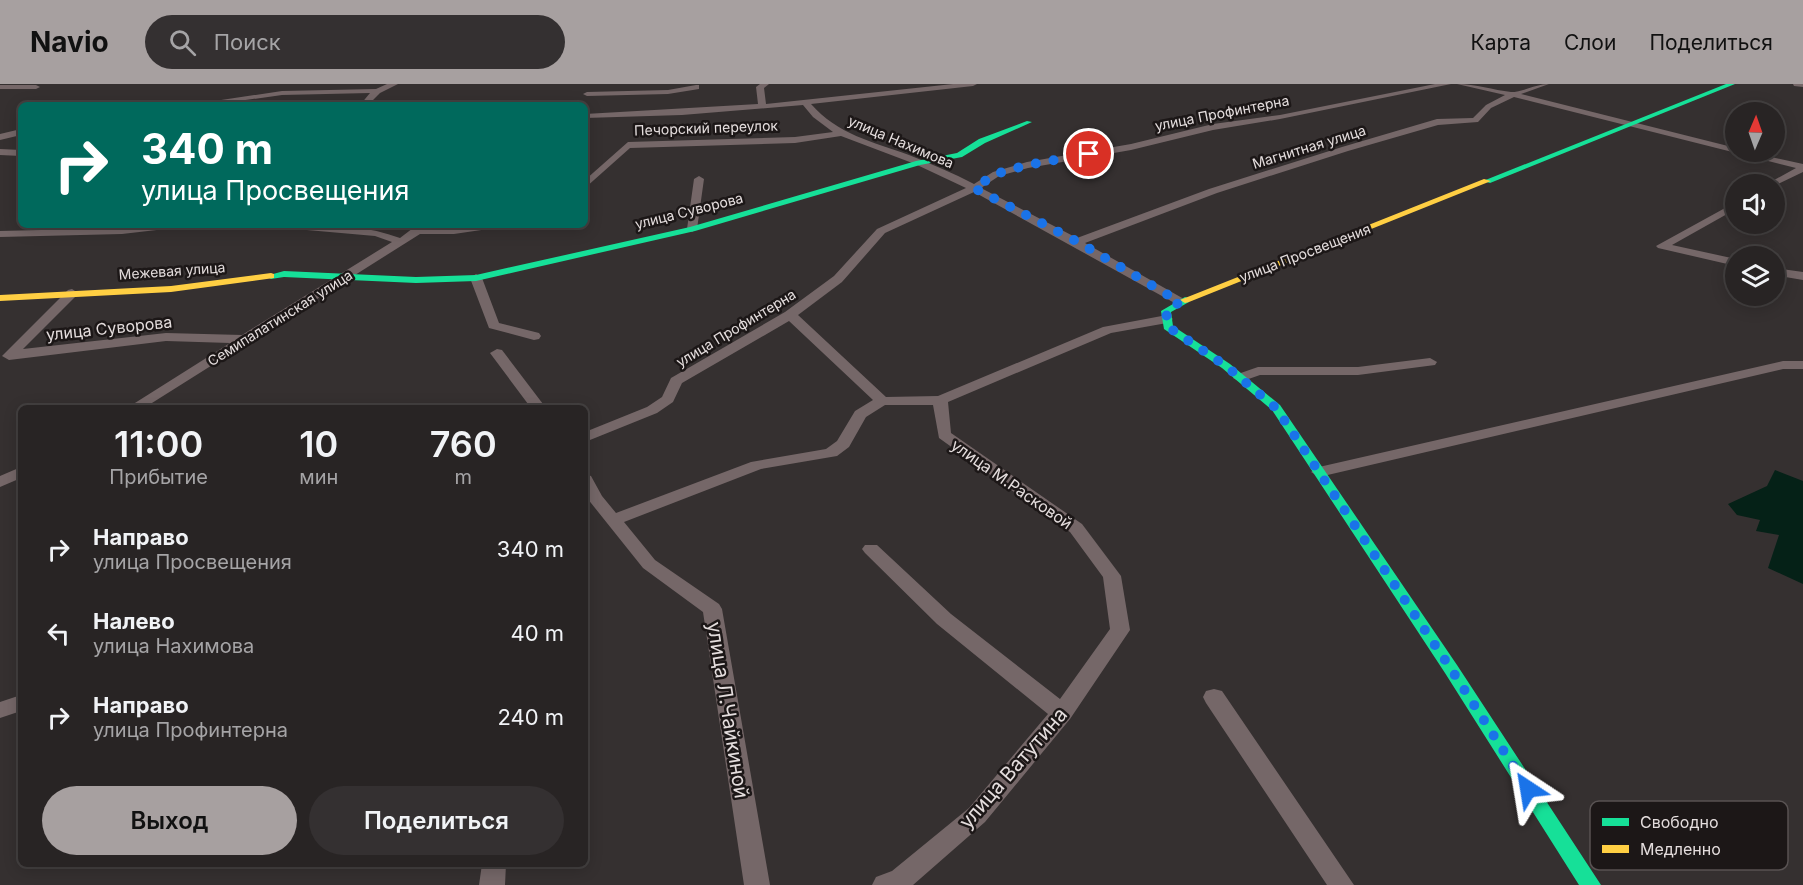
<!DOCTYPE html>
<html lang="ru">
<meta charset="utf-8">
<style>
:root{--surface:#282424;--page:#343031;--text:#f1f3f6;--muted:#a5a4a6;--line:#444141;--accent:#a7a0a0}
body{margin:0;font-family:Inter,sans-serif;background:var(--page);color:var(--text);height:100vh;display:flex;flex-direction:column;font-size:22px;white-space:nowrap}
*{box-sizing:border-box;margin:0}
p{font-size:20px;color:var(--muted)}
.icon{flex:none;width:33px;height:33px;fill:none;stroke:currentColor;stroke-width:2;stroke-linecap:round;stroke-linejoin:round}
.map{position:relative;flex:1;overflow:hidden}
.drawer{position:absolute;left:18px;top:321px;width:570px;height:462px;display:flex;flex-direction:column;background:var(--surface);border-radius:9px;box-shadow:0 3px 15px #0003,0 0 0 2px var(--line)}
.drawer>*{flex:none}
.top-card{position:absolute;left:18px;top:18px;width:570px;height:126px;border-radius:9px;box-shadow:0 3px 15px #0003,0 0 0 2px var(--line);background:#00695c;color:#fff;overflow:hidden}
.needle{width:39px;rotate:2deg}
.controls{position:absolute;left:1725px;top:18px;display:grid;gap:12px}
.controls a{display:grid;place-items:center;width:60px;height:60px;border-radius:50%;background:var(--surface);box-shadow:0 3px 15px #0003,0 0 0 2px var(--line);font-size:30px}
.pin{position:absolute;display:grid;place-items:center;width:51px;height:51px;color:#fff;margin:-26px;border:3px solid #fff;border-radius:50%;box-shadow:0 2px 6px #0007}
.me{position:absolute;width:66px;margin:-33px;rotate:327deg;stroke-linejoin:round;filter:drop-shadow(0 0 4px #0008)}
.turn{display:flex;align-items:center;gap:21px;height:126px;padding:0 24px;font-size:27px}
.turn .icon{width:78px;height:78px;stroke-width:2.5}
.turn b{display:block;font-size:42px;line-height:51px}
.eta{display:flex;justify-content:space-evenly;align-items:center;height:102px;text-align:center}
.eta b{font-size:36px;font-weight:600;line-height:42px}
.action{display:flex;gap:12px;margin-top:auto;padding:12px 24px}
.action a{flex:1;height:69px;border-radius:36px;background:var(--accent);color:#111;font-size:24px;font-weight:600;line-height:69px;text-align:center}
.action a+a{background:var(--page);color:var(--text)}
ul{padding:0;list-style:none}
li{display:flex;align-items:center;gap:18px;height:84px;padding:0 24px}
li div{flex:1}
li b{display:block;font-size:22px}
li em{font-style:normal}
header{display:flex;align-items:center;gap:36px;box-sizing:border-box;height:84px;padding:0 30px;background:var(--accent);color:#111}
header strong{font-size:28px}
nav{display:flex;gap:33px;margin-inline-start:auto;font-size:21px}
.search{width:420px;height:54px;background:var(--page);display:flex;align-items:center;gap:15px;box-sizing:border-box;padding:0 21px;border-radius:33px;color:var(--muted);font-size:22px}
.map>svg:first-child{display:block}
.water{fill:#052117}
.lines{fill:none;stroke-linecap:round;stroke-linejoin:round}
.street{fill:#756768;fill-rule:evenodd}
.fast{fill:#16e098;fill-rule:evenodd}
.slow{fill:#ffcf43;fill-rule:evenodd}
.route{stroke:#1a73e8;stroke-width:10;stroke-dasharray:0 18}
.labels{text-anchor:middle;stroke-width:5;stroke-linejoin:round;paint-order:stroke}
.far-street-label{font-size:14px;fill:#e4dddd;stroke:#1c1717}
.street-label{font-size:16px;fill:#e4dddd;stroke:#1c1717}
.near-street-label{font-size:20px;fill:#e4dddd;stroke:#1c1717}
.key{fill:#1c1717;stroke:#585252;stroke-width:1.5}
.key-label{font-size:16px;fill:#e4dddd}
</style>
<header>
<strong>Navio</strong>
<div class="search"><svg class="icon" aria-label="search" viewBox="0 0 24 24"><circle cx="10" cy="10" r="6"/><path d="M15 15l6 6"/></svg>Поиск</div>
<nav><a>Карта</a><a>Слои</a><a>Поделиться</a></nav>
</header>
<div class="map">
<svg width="1803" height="801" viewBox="0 0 1803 801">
<rect width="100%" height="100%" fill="#353030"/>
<path class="water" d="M1775,386L1803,397V500L1768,484L1779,451L1756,447L1760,436L1737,431L1728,420L1767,402Z"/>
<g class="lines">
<path class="street" d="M387,0H398L380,9L368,21H360L370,9L282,11L210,21H188L282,7L376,5Z
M760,0H769L764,4L766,20L953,0H977L973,2L811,20C837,50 873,58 909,71C931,80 953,89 974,100L993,88L1027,78L1131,60L1213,40L1280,31L1435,0H1451L1280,35L1213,46L1131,66L1028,84L999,92L981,104L1077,154L1209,105L1342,63L1437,35L1473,34L1486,21L1505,11L1457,0C1476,0 1493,6 1511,8C1523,8 1536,0 1549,0L1521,10L1736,64V68H1749L1803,80V88L1774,102L1767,100L1796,84L1514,13L1491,24L1478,38L1438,41L1348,67L1217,109L1085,159L1184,215L1186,218L1180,222L974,108L885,149L842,198L798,231L886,313L938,312L1103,243L1167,231L1173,235L1167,239L1111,249L948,318L951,349L1082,440L1121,492L1130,546L1070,635L985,738L913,801H872L876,793L892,787L969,724L1048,630L937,540L865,469L862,465L865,461H877L951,530L1060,615L1110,545L1103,493L1070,448L939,354L933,321H885L866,333L849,363L837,372L761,385L624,438L655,476L719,520L722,525L770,801H744L703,528L643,484L587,414L585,390L591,392L602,412L616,429L751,378L826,365L837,357L855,327L873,316L789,237L682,299L673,318L657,329L585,358V348L647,323L662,313L671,294L785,228L834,192L877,145L966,104L915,80L841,52L795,59L630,64L585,104V96L628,58L795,53L833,48L813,33L803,21L682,31L585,34V30L758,20L756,3Z
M1793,0H1803V3L1794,2Z
M0,1H36L40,3L36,5H0Z
M696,1H699V5L668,10L587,12L583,10L587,8L668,6Z
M21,45V51L0,56V50Z
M0,65L21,66V72L0,71Z
M699,92L704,95L697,145L692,148L687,145L694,95Z
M1736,118V125L1672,161L1736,175V182L1658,164L1656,162Z
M146,141H179L174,144L122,150L0,153V147L122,144Z
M279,141C319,141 361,139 400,154L417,141H428L426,144L500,141L495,144L454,150H420L144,324H127L230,259L166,257L9,276L2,272L68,206L72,205L78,209L76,212L23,265L166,249L242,251L392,158L375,152L284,144Z
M1774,184L1803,188V196L1774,191Z
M476,190L482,194L499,239L539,249L541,252L539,255L534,256L489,244L470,194Z
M497,265L502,266L546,324H531L490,269Z
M1430,274L1437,278L1435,281L1358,291H1260L1240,298L1233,294L1235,291L1258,283H1358Z
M1783,277H1803V285H1783L1319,393L1311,388L1319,383Z
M21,383V394L0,403V392Z
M1214,605L1222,607L1354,801H1327L1206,619L1203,613L1206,607Z
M21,611V627L0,634V618Z
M482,780H506L505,801H479Z"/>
<path class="fast" d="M1726,0H1735L1490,99L1483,97Z
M1027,37L1032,38L985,59L962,73L920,81L695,147L476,197L416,199L284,193L271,195L266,192L284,187L416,193L476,191L690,143L916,77L957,69L979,55Z
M1185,213L1189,214V218L1171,228L1173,242L1230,280L1280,321L1457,581L1601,801H1579L1445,589L1272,326L1222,284L1164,245L1161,227Z"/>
<path class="slow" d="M1484,95L1491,97L1189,218L1185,219L1180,216Z
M271,189L274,190V194L171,208L0,217V211L171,202Z"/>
</g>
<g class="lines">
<path class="route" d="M1089,70L1027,81L996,90L974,104L1078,158L1180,218L1166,227L1168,243L1226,282L1276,324L1451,585L1528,705"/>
</g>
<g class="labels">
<g class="far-street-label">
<text transform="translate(1222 29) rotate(-11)" y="5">улица Профинтерна</text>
<text transform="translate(706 44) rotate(-2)" y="5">Печорский переулок</text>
<text transform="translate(901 58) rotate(23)" y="5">улица Нахимова</text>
<text transform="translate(1309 63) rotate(-17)" y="5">Магнитная улица</text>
<text transform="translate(689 127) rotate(-14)" y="5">улица Суворова</text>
<text transform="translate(1305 169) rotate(-21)" y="5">улица Просвещения</text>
<text transform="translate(172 187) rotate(-4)" y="5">Межевая улица</text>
<text transform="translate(280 234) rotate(-32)" y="5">Семипалатинская улица</text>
<text transform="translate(736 244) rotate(-31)" y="5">улица Профинтерна</text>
</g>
<g class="street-label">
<text transform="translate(109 244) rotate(-6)" y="6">улица Суворова</text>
<text transform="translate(1012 400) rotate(35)" y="6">улица М.Расковой</text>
</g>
<g class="near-street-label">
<text transform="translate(728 626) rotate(81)" y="7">улица Л.Чайкиной</text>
<text transform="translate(1013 684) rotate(-49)" y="7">улица Ватутина</text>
</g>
</g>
<rect x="1590" y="717" width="198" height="69" rx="9" class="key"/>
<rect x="1602" y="734" width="27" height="8" fill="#16e098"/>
<rect x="1602" y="761" width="27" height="8" fill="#ffcf43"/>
<g class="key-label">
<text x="1640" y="744">Свободно</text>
<text x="1640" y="771">Медленно</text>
</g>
</svg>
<div class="controls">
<a><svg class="needle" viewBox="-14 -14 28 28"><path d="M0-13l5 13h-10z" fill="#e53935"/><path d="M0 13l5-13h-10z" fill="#a5a4a6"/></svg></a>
<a><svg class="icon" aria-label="sound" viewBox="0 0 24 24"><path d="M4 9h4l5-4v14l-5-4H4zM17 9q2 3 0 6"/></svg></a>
<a><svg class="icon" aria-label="layers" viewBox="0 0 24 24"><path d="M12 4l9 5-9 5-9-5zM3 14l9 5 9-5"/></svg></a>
</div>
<div class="pin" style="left:1089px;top:70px;background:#d93025"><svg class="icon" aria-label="arrive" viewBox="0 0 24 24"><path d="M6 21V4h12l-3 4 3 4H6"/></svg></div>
<svg class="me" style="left:1528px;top:705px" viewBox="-20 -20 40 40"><path d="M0-17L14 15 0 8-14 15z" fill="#1a73e8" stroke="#fff" stroke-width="4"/></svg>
<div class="top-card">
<div class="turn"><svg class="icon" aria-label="right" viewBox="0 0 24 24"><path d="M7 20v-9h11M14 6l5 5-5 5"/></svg><div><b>340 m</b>улица Просвещения</div></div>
</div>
<section class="drawer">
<div class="eta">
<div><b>11:00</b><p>Прибытие</p></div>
<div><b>10</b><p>мин</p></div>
<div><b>760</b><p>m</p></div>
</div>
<ul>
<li><svg class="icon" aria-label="right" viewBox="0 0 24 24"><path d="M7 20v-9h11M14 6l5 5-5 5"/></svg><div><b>Направо</b><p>улица Просвещения</p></div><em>340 m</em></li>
<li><svg class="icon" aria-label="left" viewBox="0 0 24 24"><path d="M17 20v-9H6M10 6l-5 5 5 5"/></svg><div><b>Налево</b><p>улица Нахимова</p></div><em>40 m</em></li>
<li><svg class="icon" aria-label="right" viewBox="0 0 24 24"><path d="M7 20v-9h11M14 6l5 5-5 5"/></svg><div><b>Направо</b><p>улица Профинтерна</p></div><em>240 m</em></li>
</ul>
<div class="action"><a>Выход</a><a>Поделиться</a></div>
</section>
</div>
